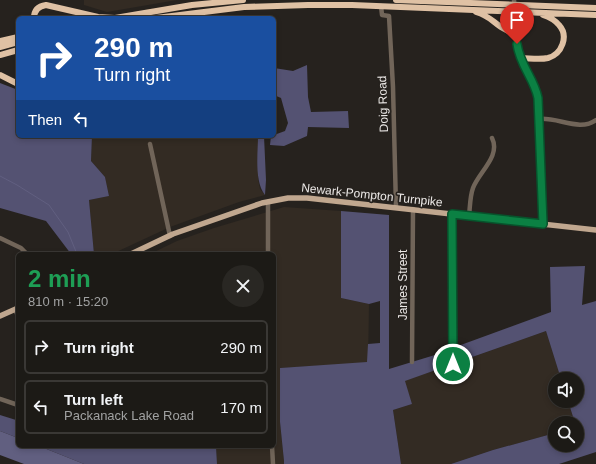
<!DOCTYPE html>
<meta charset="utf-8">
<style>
:root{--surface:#1c1a16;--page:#292723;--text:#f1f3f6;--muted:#a0a1a1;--line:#3a3835}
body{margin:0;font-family:Arial,sans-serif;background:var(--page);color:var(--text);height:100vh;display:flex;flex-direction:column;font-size:15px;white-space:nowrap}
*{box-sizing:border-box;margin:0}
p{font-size:13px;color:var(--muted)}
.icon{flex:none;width:22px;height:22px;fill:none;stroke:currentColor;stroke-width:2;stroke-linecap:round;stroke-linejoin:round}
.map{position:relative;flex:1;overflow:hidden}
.side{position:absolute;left:16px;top:252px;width:260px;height:196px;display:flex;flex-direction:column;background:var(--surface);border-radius:6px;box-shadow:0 2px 6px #0003,0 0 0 1px var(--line)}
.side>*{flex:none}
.top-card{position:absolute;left:16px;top:16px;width:260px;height:122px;border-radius:6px;box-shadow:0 2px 6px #0003,0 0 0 1px var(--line);background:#1a4fa0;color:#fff;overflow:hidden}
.tools{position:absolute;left:548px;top:372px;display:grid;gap:8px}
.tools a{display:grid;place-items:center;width:36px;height:36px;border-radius:50%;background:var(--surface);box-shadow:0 2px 6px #0003,0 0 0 1px var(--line);font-size:20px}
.pin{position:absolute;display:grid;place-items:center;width:34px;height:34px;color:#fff;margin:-41px -17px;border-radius:50% 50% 50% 0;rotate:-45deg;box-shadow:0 0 4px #0007}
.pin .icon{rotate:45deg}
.me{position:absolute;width:44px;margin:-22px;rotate:0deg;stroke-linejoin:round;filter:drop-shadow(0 0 3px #0008)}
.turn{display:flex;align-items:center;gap:14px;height:84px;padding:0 12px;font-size:18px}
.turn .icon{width:52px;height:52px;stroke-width:2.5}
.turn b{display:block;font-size:28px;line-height:34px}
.then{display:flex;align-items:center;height:38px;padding:0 12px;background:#0003;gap:8px;font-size:15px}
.round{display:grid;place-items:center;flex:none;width:42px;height:42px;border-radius:21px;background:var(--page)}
.headline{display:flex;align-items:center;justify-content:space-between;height:68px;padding:0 12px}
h1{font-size:24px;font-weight:700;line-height:30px;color:#1e9e55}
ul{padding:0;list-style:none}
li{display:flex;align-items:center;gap:12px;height:54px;margin:0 8px 6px;padding:0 4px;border:2px solid var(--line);border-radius:6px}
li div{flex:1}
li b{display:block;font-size:15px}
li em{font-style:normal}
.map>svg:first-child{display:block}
.built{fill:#332b23}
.forest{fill:#545272}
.water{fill:#615f80}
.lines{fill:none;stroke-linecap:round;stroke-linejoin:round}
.stream{stroke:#615f80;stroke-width:1}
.minor{stroke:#716559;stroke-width:4.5}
.major{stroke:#c0a78f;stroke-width:5.5}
.highway{stroke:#dfc1a4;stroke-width:6}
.route-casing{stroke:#07532c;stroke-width:10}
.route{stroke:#0b8043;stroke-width:7}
.labels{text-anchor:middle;stroke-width:3.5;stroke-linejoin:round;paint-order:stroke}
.street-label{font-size:12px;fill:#ece9e7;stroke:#26221e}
</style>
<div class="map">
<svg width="596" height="464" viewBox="0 0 596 464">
<rect width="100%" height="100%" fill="#26221e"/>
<path class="built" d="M84,0H177L107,12L84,5Z
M92,136H258V179L260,189L265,195L239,202L170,227L112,254H94L89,200L109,196L105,177L91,161Z
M284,207L341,211V298L369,304L368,363L280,368V422L284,461V464H217L216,446H274V254H150L177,241L214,228Z
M546,331L561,379H555V401H568L575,423H555V433L493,450L451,464H401L393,410L412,404L404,381Z"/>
<path class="forest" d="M307,65L308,97L311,112L348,111L349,128L308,127L307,136L284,146L270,145L271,136H274V135L285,131L288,123L281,98L274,95V68L293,71Z
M0,83L18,90V136H92L91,161L105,177L109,196L89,200L94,254H71L46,221L0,208Z
M258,136H264L266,180L265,195C254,181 258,153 258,136Z
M341,211L389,215V369L448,351L447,366L405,381L412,404L393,410L401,464H284V461L280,422V368L367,362L368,344L380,343V301L369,304L341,298Z
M585,266L582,305L596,301V452L559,464H451L493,450L555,433V445H577V423H575L568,401H577V379H561L546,331L458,362V346L551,312L550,267Z
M0,415L16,420L18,417V438L0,431Z
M39,446H216L217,464H84Z"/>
<path class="water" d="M0,431L18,438V446H39L84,464H24L0,455Z"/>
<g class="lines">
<path class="stream" d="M0,176L17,185L49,205L68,232L77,254"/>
<path class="minor" d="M514,0C516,19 514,45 521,62C527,75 535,84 538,98L543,224
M381,6L382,15L389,16L393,87L396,207
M539,119C558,117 580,132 596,120
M150,144L170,236
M452,214L453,364
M469,216C470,207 470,196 473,188C479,172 501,156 492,138
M0,238L21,248L27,254
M268,254V202
M15,309L18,316
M412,362L413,209
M0,399L18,405
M272,446L273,464"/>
<path class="major" d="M131,254L173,234L262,203L288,198H307L343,202L596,230
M0,316L18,308"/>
<path class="highway" d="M396,0L596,8
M476,12C489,16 491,20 501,27C507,31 513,32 517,38
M34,18C34,10 39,6 46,5L98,17L115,18
M115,18L192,5L243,0
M156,18L244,7L308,5H352L596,15
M0,41L18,37
M0,47L18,42
M0,55L18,50
M520,58C529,58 539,60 548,58C562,54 569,36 559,25C555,20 549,17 543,15
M0,75L18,84"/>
</g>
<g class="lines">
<defs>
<path id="route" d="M453,364L452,214L543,224L538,98C534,78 520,66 517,44"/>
</defs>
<use href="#route" class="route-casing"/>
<use href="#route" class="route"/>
</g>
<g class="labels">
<g class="street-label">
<text transform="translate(383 104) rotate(-92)" y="4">Doig Road</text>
<text transform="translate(372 195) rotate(6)" y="4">Newark-Pompton Turnpike</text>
<text transform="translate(403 285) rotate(-90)" y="4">James Street</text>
</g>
</g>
</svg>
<div class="tools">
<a><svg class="icon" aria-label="sound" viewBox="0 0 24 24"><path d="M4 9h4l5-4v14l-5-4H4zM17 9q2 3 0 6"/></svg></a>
<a><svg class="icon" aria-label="search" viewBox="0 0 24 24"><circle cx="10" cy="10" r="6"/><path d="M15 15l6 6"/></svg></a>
</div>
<div class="pin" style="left:517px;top:44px;background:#d93025"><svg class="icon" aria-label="arrive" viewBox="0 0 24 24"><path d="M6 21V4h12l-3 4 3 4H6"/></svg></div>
<svg class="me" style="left:453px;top:364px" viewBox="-20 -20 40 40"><circle r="17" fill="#0b8043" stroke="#fff" stroke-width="3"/><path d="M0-11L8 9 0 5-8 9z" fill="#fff"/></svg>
<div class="top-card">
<div class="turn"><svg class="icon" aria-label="right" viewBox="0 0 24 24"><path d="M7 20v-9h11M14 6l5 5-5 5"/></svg><div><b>290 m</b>Turn right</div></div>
<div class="then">Then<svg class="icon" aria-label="left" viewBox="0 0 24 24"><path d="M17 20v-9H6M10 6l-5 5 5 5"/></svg></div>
</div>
<section class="side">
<div class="headline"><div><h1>2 min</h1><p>810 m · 15:20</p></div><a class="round"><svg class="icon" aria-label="close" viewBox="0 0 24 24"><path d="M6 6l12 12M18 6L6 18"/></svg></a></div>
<ul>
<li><svg class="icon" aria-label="right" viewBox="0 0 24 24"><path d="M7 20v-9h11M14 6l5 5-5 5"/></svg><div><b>Turn right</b></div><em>290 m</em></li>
<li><svg class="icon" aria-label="left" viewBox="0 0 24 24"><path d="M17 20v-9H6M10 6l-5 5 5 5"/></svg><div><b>Turn left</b><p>Packanack Lake Road</p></div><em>170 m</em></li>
</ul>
</section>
</div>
